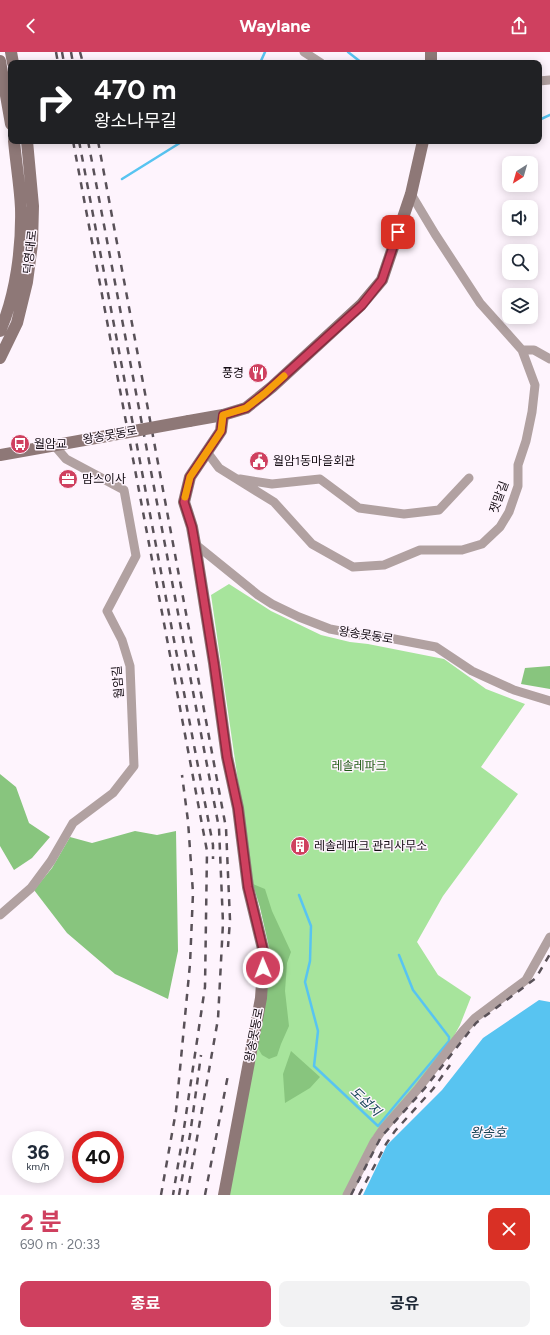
<!DOCTYPE html>
<html lang="ko">
<meta charset="utf-8">
<style>
:root{--surface:#fff;--page:#f2f2f3;--text:#1f2937;--muted:#747a83;--accent:#cf405f}
body{margin:0;font-family:Figtree,"Noto Sans KR",sans-serif;background:var(--page);color:var(--text);height:100vh;display:flex;flex-direction:column;font-size:15px;white-space:nowrap}
*{box-sizing:border-box;margin:0}
p{font-size:13px;color:var(--muted)}
.icon{flex:none;width:22px;height:22px;fill:none;stroke:currentColor;stroke-width:2;stroke-linecap:round;stroke-linejoin:round}
.map{position:relative;height:1143px;overflow:hidden}
.sheet{display:flex;flex-direction:column;background:var(--surface);flex:1}
.sheet>*{flex:none}
.banner{position:absolute;left:8px;top:8px;width:534px;height:84px;border-radius:8px;box-shadow:0 2px 10px #0003;background:#202124;color:#fff;overflow:hidden}
.needle{width:26px;rotate:217deg}
.buttons{position:absolute;left:502px;top:104px;display:grid;gap:8px}
.buttons a{display:grid;place-items:center;width:36px;height:36px;border-radius:8px;background:var(--surface);box-shadow:0 2px 10px #0003;font-size:20px}
.speed{position:absolute;left:12px;top:1079px;display:flex;gap:8px;font-size:20px;font-weight:700;text-align:center}
.speed>*{display:grid;place-content:center;width:52px;height:52px;border-radius:50%;background:var(--surface);box-shadow:0 2px 10px #0003;line-height:1}
.speed small{font-size:10px;font-weight:400}
.speed .limit{border:6px solid #d22;background:#fff;color:#111}
.pin{position:absolute;display:grid;place-items:center;width:34px;height:34px;color:#fff;margin:-17px;border-radius:8px;box-shadow:0 2px 6px #0006}
.me{position:absolute;width:44px;margin:-22px;rotate:359deg;stroke-linejoin:round;filter:drop-shadow(0 0 3px #0008)}
.turn{display:flex;align-items:center;gap:14px;height:84px;padding:0 20px;font-size:18px}
.turn .icon{width:52px;height:52px;stroke-width:2.5}
.turn b{display:block;font-size:28px;line-height:34px}
.round{display:grid;place-items:center;flex:none;width:42px;height:42px;border-radius:8px;background:var(--page)}
.summary{display:flex;align-items:center;justify-content:space-between;height:68px;padding:0 20px}
h1{font-size:24px;font-weight:700;line-height:30px;color:var(--accent)}
.primary-button{display:flex;gap:8px;margin-top:auto;padding:8px 20px}
.primary-button a{flex:1;height:46px;border-radius:8px;background:var(--accent);color:#fff;font-size:16px;font-weight:700;line-height:46px;text-align:center}
.primary-button a+a{background:var(--page);color:var(--text)}
header{display:flex;justify-content:space-between;align-items:center;height:52px;padding:0 20px;background:var(--accent);color:#fff;font-size:18px;font-weight:700}
.map>svg:first-child{display:block}
.green{fill:#a7e49c}
.forest{fill:#88c57e}
.water{fill:#58c4f1}
.lines{fill:none;stroke-linecap:round;stroke-linejoin:round}
.stream{stroke:#58c4f1;stroke-width:2.5}
.street{stroke:#b1a1a1;stroke-width:9}
.secondary{stroke:#8e7877;stroke-width:12}
.rail{stroke:#595158;stroke-width:2.5;stroke-dasharray:7 7;stroke-linecap:butt}
.secondary-bridge{stroke:#8e7877;stroke-width:12}
.route-casing{stroke:#872a3e;stroke-width:10}
.route{stroke:#cf405f;stroke-width:7}
.slow{stroke:#f59e0b;stroke-width:7}
.labels{text-anchor:middle;stroke-width:3;stroke-linejoin:round;paint-order:stroke}
.street-label{font-size:12px;fill:#140c13;stroke:#fef4fd}
.poi-label{font-size:12px;fill:#140c13;stroke:#fef4fd;text-anchor:start}
.park-label{font-size:12px;fill:#225c17;stroke:#fef4fd}
.water-label{font-size:13px;font-style:italic;fill:#144355;stroke:#fef4fd}
</style>
<header><svg class="icon" aria-label="back" viewBox="0 0 24 24"><path d="M15 5l-7 7 7 7"/></svg>Waylane<svg class="icon" aria-label="share" viewBox="0 0 24 24"><path d="M12 15V3M7 8l5-5 5 5M5 13v7h14v-7"/></svg></header>
<div class="map">
<svg width="550" height="1143" viewBox="0 0 550 1143">
<rect width="100%" height="100%" fill="#fef4fd"/>
<path class="green" d="M229,532L271,559L321,583L350,590L368,592L444,607L486,637L525,652L481,715L518,742L443,844L417,890L438,923L471,945L460,973L448,995L373,1084L344,1143H228L266,945L270,899L260,855L253,832L211,543Z"/>
<path class="forest" d="M550,614V637L521,632L525,616Z
M0,722L16,735L29,771L50,785L32,806L14,818L0,794Z
M135,779L157,783L176,779L178,899L168,947L115,922L67,881L34,838L52,816L70,785L92,791Z
M253,832L265,837L272,859L291,900L287,911L285,939L289,974L281,992L277,1004L269,1007L262,1003L256,993L266,945L270,899L260,855Z
M291,999L320,1025L310,1036L285,1051L283,1022Z"/>
<path class="water" d="M539,948L550,950V1143H363L387,1093L442,1038L483,986Z"/>
<g class="lines">
<path class="stream" d="M348,0L362,11
M260,11L265,0
M539,68L550,63
M122,127L183,89
M299,843L311,874L310,909L305,930L318,979L314,1014L378,1074L449,989V985L413,938L399,903"/>
<path class="street" d="M304,0L321,11
M539,29L550,28
M522,298H534L550,307
M207,400L219,416L274,450L312,492L353,515L384,513L420,498H462L482,492L500,475L509,460L518,434V413L526,389L532,360L535,333L522,298L480,251L435,182L411,142
M240,427L272,432L320,427L359,456L404,462L439,458L469,426
M195,492L258,543L272,552L299,565L330,577L361,583L389,586L436,595L472,619L514,638L550,649
M0,863L31,836L51,809L73,771L113,741L134,714L130,614L122,588L107,559L136,504L124,438L66,407L54,393
M347,1143L374,1090L383,1077L417,1038L463,979L475,966L526,928L550,885"/>
<path class="secondary" d="M11,0L13,11
M0,9L11,72
M431,11V0
M0,279C16,243 22,195 21,156C20,134 16,111 14,89
M0,306L17,271L27,230L32,192L33,154L27,89
M223,363L221,379L190,425L184,450L192,475L195,492L214,611L227,705L238,756L248,835L264,901L261,946L224,1143
M189,369L223,363L246,356L272,335L361,253L382,228L411,142L423,89
M0,403L101,385"/>
<path class="rail" d="M56,0L58,11
M62,0L64,11
M71,0L73,11
M80,0L83,11
M73,89L207,799L205,935L183,1083L173,1143
M79,89L213,793V807
M88,89L219,776L223,871L218,967L187,1143
M98,89L226,776L230,868L228,895
M161,1143L176,1059L190,912L193,841L188,769L182,723
M179,1143L190,1083L201,1003
M205,1143L228,1023
M351,1143L381,1085L425,1036L476,971L536,926L550,902
M359,1143L386,1092L395,1079L433,1037L450,1013"/>
<path class="secondary-bridge" d="M101,385L189,369"/>
</g>
<g class="lines">
<defs>
<path id="route" d="M263,916L264,901L248,835L238,756L227,705L214,611L195,492L192,475L184,450L190,425L221,379L223,363L246,356L264,342L362,253L382,228L398,180"/>
</defs>
<use href="#route" class="route-casing"/>
<use href="#route" class="route"/>
<path class="slow" d="M185,445L190,425L221,379L223,363L246,356L264,342L284,324"/>
</g>
<defs>
<symbol id="restaurant-disc" viewBox="-11 -11 22 22"><circle r="9.5" fill="#cf405f" stroke="#fef4fd"/><path d="M-5-6h1v4h1v-4h1v4h1v-4h1v5L-1.5 .5V6h-2V.5L-5-1ZM5-6V6H3V1.5H1.5Q1.5-4 5-6Z" fill="#fff"/></symbol>
<symbol id="bus-disc" viewBox="-11 -11 22 22"><circle r="9.5" fill="#cf405f" stroke="#fef4fd"/><path d="M-5-6H5V4H4V6H2V4H-2V6H-4V4H-5ZM-3.5-4V0h7V-4ZM-3.5 1.2v1.5H-2V1.2ZM2 1.2v1.5H3.5V1.2Z" fill="#fff"/></symbol>
<symbol id="civic-disc" viewBox="-11 -11 22 22"><circle r="9.5" fill="#cf405f" stroke="#fef4fd"/><path d="M-.6-6.5H3V-4.5H.6V-3L4-1V1h2V6H-6V1h2V-1L-.6-3ZM-1.2 2.5V6h2.4V2.5Z" fill="#fff"/></symbol>
<symbol id="office-disc" viewBox="-11 -11 22 22"><circle r="9.5" fill="#cf405f" stroke="#fef4fd"/><path d="M-6-3h4V-5.5h4V-3h4V5H-6ZM-1-4.5V-3h2v-1.5ZM-6 0V1H6V0Z" fill="#fff"/></symbol>
<symbol id="building-disc" viewBox="-11 -11 22 22"><circle r="9.5" fill="#cf405f" stroke="#fef4fd"/><path d="M-4-6H4V6H1V3H-1V6H-4ZM-2.5-4.3h1.7v1.8h-1.7ZM.8-4.3h1.7v1.8H.8ZM-2.5-1h1.7V.8h-1.7ZM.8-1h1.7V.8H.8Z" fill="#fff"/></symbol>
</defs>
<g fill-rule="evenodd">
<use href="#restaurant-disc" x="247" y="310" width="22" height="22"/>
<use href="#bus-disc" x="9" y="381" width="22" height="22"/>
<use href="#civic-disc" x="248" y="398" width="22" height="22"/>
<use href="#office-disc" x="57" y="416" width="22" height="22"/>
<use href="#building-disc" x="289" y="783" width="22" height="22"/>
</g>
<g class="labels">
<g class="street-label">
<text transform="translate(30 200) rotate(-84)" y="4">덕영대로</text>
<text transform="translate(110 383) rotate(-10)" y="4">왕송못동로</text>
<text transform="translate(499 445) rotate(-70)" y="4">잿말길</text>
<text transform="translate(366 583) rotate(9)" y="4">왕송못동로</text>
<text transform="translate(118 630) rotate(-95)" y="4">월암길</text>
<text transform="translate(254 983) rotate(-79)" y="4">왕송못동로</text>
</g>
<g class="poi-label">
<text x="244" y="325" text-anchor="end">풍경</text>
<text x="34" y="396">월암교</text>
<text x="273" y="413">월암1동마을회관</text>
<text x="82" y="431">맘스이사</text>
<text x="314" y="798">레솔레파크 관리사무소</text>
</g>
<g class="park-label">
<text x="359" y="718">레솔레파크</text>
</g>
<g class="water-label">
<text transform="translate(366 1049) rotate(43)" y="5">도섭지</text>
<text x="488" y="1085">왕송호</text>
</g>
</g>
</svg>
<div class="buttons">
<a><svg class="needle" viewBox="-14 -14 28 28"><path d="M0-13l5 13h-10z" fill="#e53935"/><path d="M0 13l5-13h-10z" fill="#747a83"/></svg></a>
<a><svg class="icon" aria-label="sound" viewBox="0 0 24 24"><path d="M4 9h4l5-4v14l-5-4H4zM17 9q2 3 0 6"/></svg></a>
<a><svg class="icon" aria-label="search" viewBox="0 0 24 24"><circle cx="10" cy="10" r="6"/><path d="M15 15l6 6"/></svg></a>
<a><svg class="icon" aria-label="layers" viewBox="0 0 24 24"><path d="M12 4l9 5-9 5-9-5zM3 14l9 5 9-5"/></svg></a>
</div>
<div class="speed"><div>36<small>km/h</small></div><div class="limit">40</div></div>
<div class="pin" style="left:398px;top:180px;background:#d93025"><svg class="icon" aria-label="arrive" viewBox="0 0 24 24"><path d="M6 21V4h12l-3 4 3 4H6"/></svg></div>
<svg class="me" style="left:263px;top:916px" viewBox="-20 -20 40 40"><circle r="17" fill="#cf405f" stroke="#fff" stroke-width="3"/><path d="M0-11L8 9 0 5-8 9z" fill="#fff"/></svg>
<div class="banner">
<div class="turn"><svg class="icon" aria-label="right" viewBox="0 0 24 24"><path d="M7 20v-9h11M14 6l5 5-5 5"/></svg><div><b>470 m</b>왕소나무길</div></div>
</div>
</div>
<section class="sheet">
<div class="summary"><div><h1>2 분</h1><p>690 m · 20:33</p></div><a class="round" style="background:#d93025;color:#fff"><svg class="icon" aria-label="close" viewBox="0 0 24 24"><path d="M6 6l12 12M18 6L6 18"/></svg></a></div>
<div class="primary-button"><a>종료</a><a>공유</a></div>
</section>
